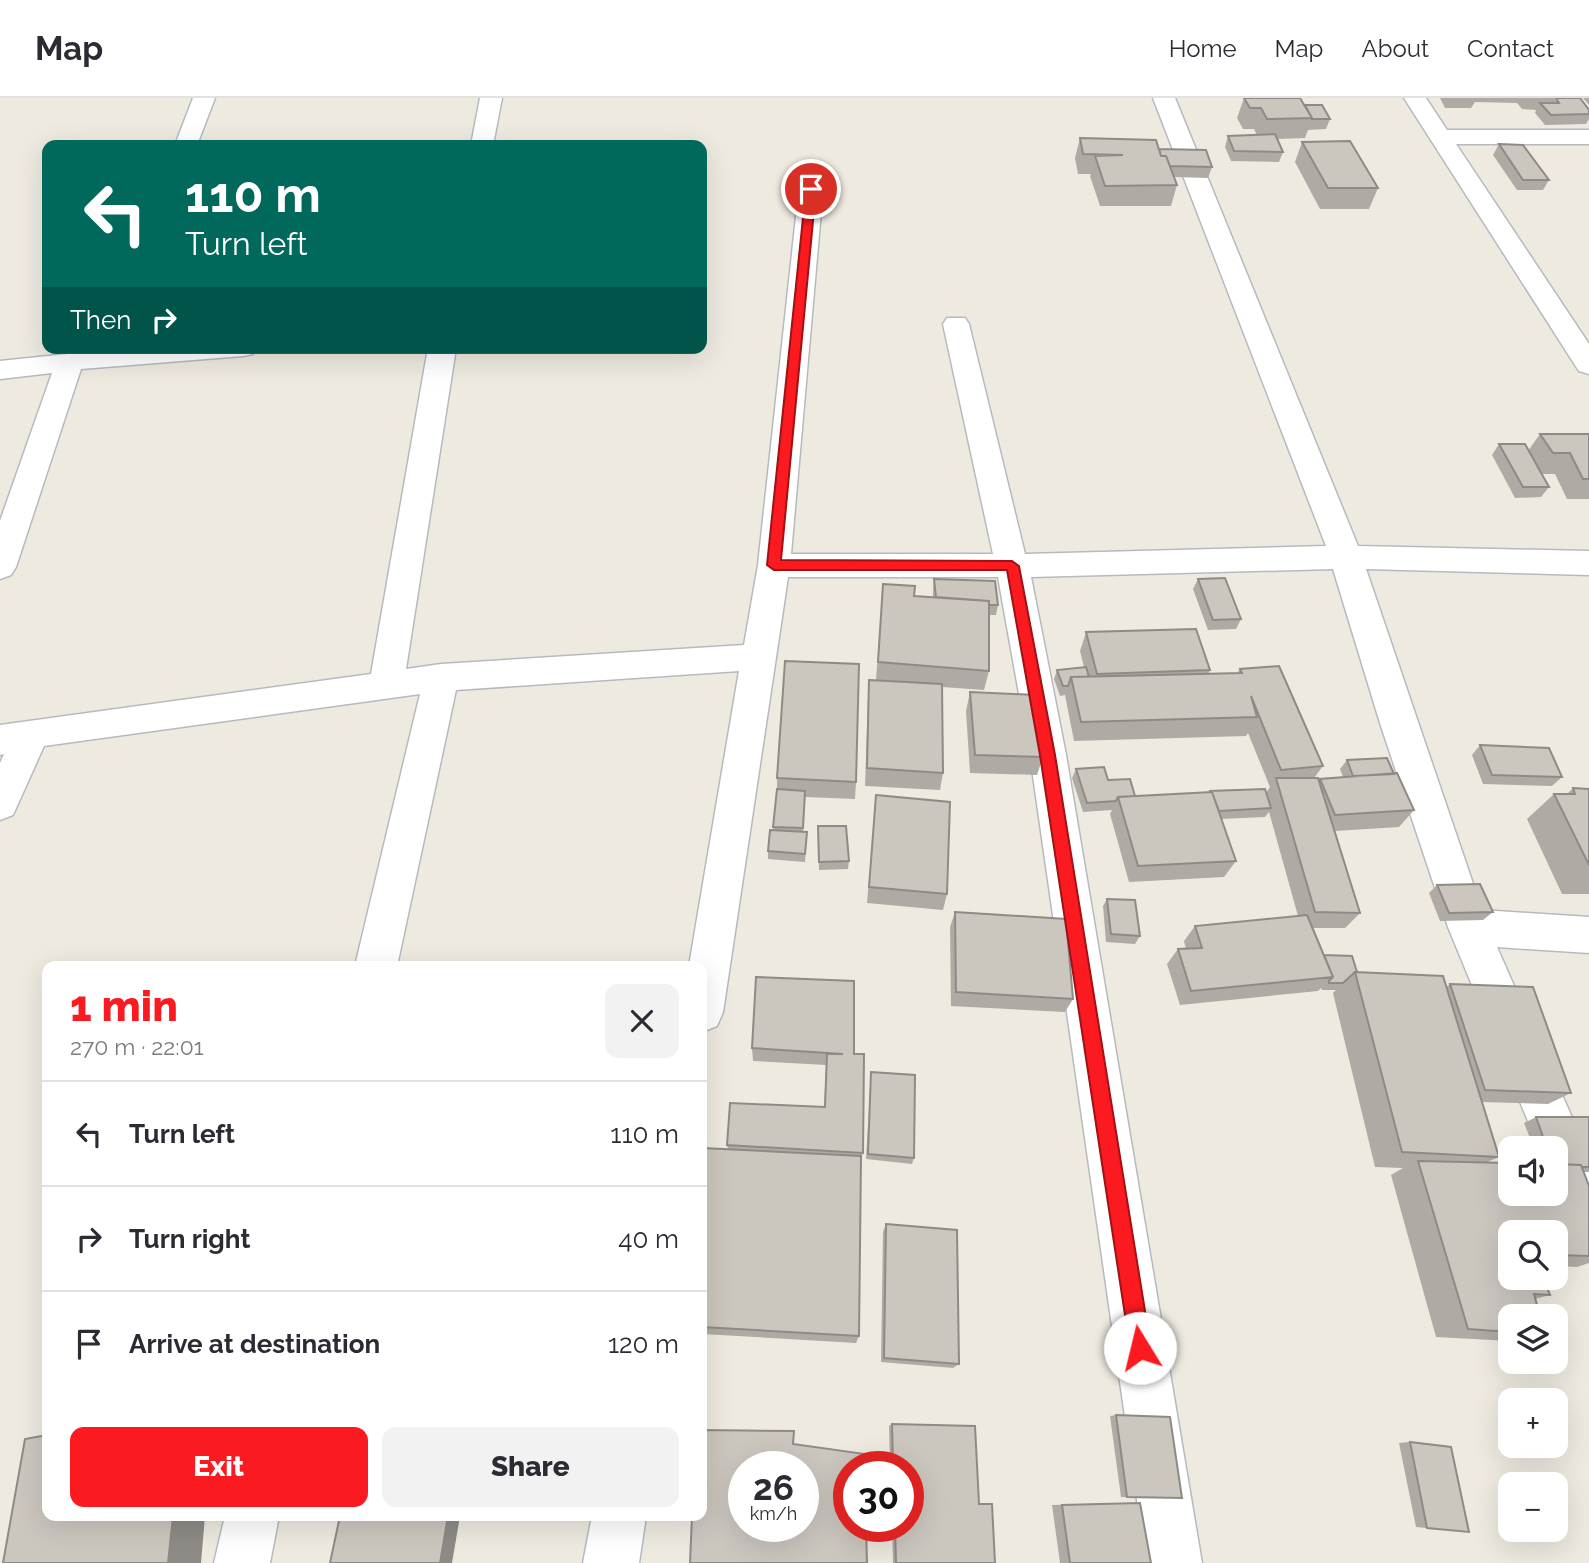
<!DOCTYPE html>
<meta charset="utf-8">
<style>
:root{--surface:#fff;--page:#f2f2f3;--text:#2b2b33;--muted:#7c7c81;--line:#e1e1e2;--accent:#fa1a1f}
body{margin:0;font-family:Raleway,sans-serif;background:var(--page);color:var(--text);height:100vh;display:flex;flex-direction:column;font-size:26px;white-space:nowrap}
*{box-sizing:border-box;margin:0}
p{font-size:23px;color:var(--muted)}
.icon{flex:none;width:38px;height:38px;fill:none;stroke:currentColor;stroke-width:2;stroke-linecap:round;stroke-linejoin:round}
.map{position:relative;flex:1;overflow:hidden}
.side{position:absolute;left:42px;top:863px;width:665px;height:560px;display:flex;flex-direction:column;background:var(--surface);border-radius:14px;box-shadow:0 7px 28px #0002}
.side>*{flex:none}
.banner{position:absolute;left:42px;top:42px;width:665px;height:214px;border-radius:14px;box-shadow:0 7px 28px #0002;background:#00695c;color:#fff;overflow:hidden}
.fabs{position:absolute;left:1498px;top:1038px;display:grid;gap:14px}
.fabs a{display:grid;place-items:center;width:70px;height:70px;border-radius:14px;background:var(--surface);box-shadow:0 7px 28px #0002;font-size:35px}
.speed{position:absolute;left:728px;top:1353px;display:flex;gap:14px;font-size:35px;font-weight:700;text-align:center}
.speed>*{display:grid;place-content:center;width:91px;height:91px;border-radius:50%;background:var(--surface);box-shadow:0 7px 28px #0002;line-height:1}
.speed small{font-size:18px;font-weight:400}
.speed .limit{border:10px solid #d22;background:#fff;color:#111}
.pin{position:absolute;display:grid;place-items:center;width:60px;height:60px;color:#fff;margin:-30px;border:4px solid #fff;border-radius:50%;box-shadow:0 2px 7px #0007}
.me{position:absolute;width:77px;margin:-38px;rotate:351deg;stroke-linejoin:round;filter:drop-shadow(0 0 5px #0008)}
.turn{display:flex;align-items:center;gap:24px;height:147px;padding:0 28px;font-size:32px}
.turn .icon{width:91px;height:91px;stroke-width:2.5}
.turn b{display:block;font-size:49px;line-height:60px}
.then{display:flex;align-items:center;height:66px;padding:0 28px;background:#0003;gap:14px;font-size:26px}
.round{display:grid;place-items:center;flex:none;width:74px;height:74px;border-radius:14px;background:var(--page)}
.overview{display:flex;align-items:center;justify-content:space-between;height:119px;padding:0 28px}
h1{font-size:42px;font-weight:800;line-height:52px;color:var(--accent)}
.button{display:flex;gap:14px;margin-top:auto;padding:14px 28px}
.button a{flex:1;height:80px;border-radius:14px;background:var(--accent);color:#fff;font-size:28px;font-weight:800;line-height:80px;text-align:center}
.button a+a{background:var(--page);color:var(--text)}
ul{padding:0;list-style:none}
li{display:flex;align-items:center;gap:21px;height:105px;padding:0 28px;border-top:2px solid var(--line)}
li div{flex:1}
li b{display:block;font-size:26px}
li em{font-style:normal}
header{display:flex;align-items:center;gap:42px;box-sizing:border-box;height:98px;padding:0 35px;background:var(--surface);border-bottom:2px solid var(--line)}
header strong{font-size:33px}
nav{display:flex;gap:38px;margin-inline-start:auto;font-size:24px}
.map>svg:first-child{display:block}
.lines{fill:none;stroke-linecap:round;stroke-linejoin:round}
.minor-casing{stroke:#b6babf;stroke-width:3}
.minor{fill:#fff;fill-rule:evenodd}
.wall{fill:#afaba4}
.shaded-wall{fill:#8e8b86}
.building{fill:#cbc7bf;stroke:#8e8b86;stroke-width:2;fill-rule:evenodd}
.route{fill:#fa1a1f;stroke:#a21114;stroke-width:2}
</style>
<header>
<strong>Map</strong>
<nav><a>Home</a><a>Map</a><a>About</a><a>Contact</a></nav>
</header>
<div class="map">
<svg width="1589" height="1465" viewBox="0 0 1589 1465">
<rect width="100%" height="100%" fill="#eeeae0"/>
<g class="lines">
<defs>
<path id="minor" d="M193,0H215L197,47H175Z
M480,0H502L493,47H471Z
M1153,0H1175L1358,448L1589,453V477L1366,471L1482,812L1589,819V855L1497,849L1589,1058V1137L1572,1130L1556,1090V1050H1539L1448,829L1380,625L1333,471L1031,479L1066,657L1202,1465H1146L1030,657L998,479H788L723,914L717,928L702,934V868H689L739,573L456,592L397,868H355L420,596L44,648L13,717L0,722V665L4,656L0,657V627L371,576L428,250H456L406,571L441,566L744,547L758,467L799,91L803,86H819L823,91L791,456H993L943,226L947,220H965L969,226L1025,456L1326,448Z
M1404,0H1426L1447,32H1589V46H1456L1589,246V276L1579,273L1575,267Z
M125,250H257L253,256L243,258L81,271L16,469L11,477L0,481V423L52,275L0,281V263Z
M225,1418H279L270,1465H214Z
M592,1418H646L639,1465H583Z"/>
</defs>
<use href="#minor" class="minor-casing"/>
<use href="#minor" class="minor"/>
</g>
<path class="wall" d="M1244,0L1305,7L1330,21L1326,31L1308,32L1305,40L1277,41L1283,54L1279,64L1231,63L1225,49L1228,38L1257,37L1254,31H1243L1237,20Z
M1440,0H1580L1589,12V21L1586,26L1545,27L1535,15L1536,12L1522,11L1517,5L1475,4L1471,10H1445Z
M1583,0H1589V7Z
M1080,40L1159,51L1212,69L1208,80L1174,79L1177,87L1171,108H1100L1090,78L1091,76H1078L1075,60Z
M1302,44L1378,90L1369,111H1320L1295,64Z
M1499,46L1549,82L1543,92H1517L1493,57Z
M1540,336H1589V401H1567L1555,376H1542L1549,389L1541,399L1515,400L1492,357L1499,346L1528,353Z
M934,481L998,507L996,517H989V573L984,592L942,589L943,675L940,692L865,688L868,601L869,582H876L883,486L914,498L933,499V491Z
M1198,481L1241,521L1236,531L1208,532L1193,491Z
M1086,534L1210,572L1208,576L1237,575L1240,571L1323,668L1314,680L1319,683L1320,681L1343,679L1340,671L1347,662L1394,676L1414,712L1399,729L1335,733L1360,815L1345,830H1312L1324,857L1357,874L1446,889L1450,886L1571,995L1548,1006L1482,1004L1499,1059L1487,1064L1556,1096V1050H1534L1524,1025L1536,1019H1589V1074H1584L1589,1088V1165L1577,1169L1556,1168V1134H1510L1550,1197L1535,1201L1510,1218V1243L1436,1239L1391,1077L1403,1070L1375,1069L1333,895L1336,892H1322L1321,890L1318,893L1180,907L1167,866L1178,851H1186L1184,843L1195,828L1298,818L1269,714L1265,719L1221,721L1236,763L1224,779L1129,784L1110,716L1112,712L1083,714L1072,680L1076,671L1108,682L1135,698L1266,695L1270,689L1248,635L1246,638L1074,643L1065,597L1060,598L1054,581L1057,572L1084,569L1080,553Z
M970,594L1043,659L1037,677L970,675L966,613Z
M1480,647L1562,679L1552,688L1483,686L1472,657Z
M777,680L856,684L855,701L805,699L803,734H807L805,764L768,761V753L773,732L777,691Z
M1573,690L1589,691V796H1562L1527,721L1554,696H1567Z
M876,697L947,796L943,812L867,805Z
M818,728L849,763L848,771L819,772Z
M1437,787L1493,814L1483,822L1440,823L1429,795Z
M1107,801L1140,838L1135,846L1106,844L1103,808Z
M955,814L1073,901L1065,914L951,908L950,829Z
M752,950L854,956L863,1055L861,1062L859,1238L856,1245L702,1236V1050L728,1051L727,1047L824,1009L826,967L753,963Z
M871,974L914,1060L912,1066L866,1061Z
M886,1126L959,1266L953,1270L881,1264L883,1134Z
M1116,1317L1182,1400L1121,1399L1110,1318Z
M892,1326L979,1405L992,1406L995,1465H893L892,1428H908V1368H890L889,1328Z
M1410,1344L1456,1433L1416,1429L1399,1345Z
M1128,1405H1140L1151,1465H1060L1052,1407Z"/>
<path class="shaded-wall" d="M173,1418H205L201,1465H168Z
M448,1418H460L452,1465H440Z"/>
<path class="building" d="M1244,0H1300L1312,20L1267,21L1261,10H1250Z
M1556,0H1580L1589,12V16L1551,17L1540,5H1559Z
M1305,7H1322L1330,21H1312V20Z
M1275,36L1283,54L1234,53L1228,38Z
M1080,40L1156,42L1161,58H1166L1177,87L1105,88L1095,58L1123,57L1083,56Z
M1350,43L1378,90H1328L1302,44Z
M1499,46L1523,47L1549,82H1523Z
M1159,51L1206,52L1212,69L1170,68L1166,58H1161Z
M1540,336H1589V381H1583L1570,355H1553Z
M1499,346H1525L1549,389H1523Z
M1225,480L1241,521L1213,522L1198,481Z
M934,481L995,483L998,507H989V503L936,499Z
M883,486L915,488L914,498L989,503V573L878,564Z
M1196,531L1210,572L1097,576L1086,534Z
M785,563L859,566L856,684L777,680Z
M1279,568L1323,668L1281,672L1251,598L1257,619L1081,624L1071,579L1242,575L1240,571Z
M1086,569L1089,579H1071L1068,588H1063L1057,572Z
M869,582L942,586L943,675L867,670Z
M970,594L1035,597L1043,659L975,657Z
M1480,647L1549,650L1562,679L1492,677Z
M1387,660L1394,676L1353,678L1347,662Z
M1104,669L1108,682L1130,681L1135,698L1118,699L1116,703L1087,705L1076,671Z
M1397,675L1414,712L1335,717L1320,681Z
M1276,680H1318L1360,815L1315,814Z
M1573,690L1589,691V767L1554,696H1575Z
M777,691L805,693L803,730L773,729Z
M1265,691L1271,710L1219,713L1212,694L1209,693Z
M1212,694L1236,763L1138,768L1118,699Z
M876,697L950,704L947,796L869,789Z
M818,728H846L849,763L819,764Z
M770,732L807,734L805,756L768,753Z
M1480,786L1493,814L1449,815L1437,787Z
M1107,801L1135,802L1140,838L1111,836Z
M955,814L1066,821L1073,901L956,894Z
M1307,817L1333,879L1191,893L1178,851L1202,850L1195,828Z
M1324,857L1352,858L1357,874H1355L1343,885H1329V883L1333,879Z
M1355,874L1443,878L1499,1059L1402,1054Z
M756,879L854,883V956H864L863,1055L727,1047L730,1005L825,1009L827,956H843L752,950Z
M1450,886L1533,889L1571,995L1485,992Z
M871,974L915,977L914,1060L868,1056Z
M1536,1019H1589V1069H1582L1581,1067L1556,1066V1050H1547Z
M702,1050L861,1058L859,1238L702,1229Z
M1418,1063L1510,1065V1096H1556V1066L1581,1067L1589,1088V1158L1556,1157V1134H1510V1180H1543L1550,1197L1534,1196L1540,1218H1510V1234L1468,1231Z
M886,1126L957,1132L959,1266L884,1260Z
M1116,1317L1170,1319L1182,1400L1127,1399Z
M892,1326L975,1328L979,1406H992L995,1465H896L895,1428H908V1368H893Z
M702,1332L794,1333L793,1346L865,1356V1368H849V1428H866L867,1465H690L692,1418H702ZM744,1368H803V1428H744Z
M47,1337V1418H173L168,1465H3L25,1341Z
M1410,1344L1451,1349L1469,1434L1427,1430Z
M1140,1405L1151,1465H1070L1062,1407Z
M340,1418H448L440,1465H330Z"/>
<path class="route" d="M811,88L816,91L781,462L1012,463L1019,468L1055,657L1151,1250L1147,1257L1140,1260L1133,1257L1130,1250L1040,657L1007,472H774L767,467L806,91Z"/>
</svg>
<div class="fabs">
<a><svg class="icon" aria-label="sound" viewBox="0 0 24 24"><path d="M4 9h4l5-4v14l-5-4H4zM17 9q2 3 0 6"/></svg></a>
<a><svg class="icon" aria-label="search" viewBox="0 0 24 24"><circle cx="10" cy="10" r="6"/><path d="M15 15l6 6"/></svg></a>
<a><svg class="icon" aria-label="layers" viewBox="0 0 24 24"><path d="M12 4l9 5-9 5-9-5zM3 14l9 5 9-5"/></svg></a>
<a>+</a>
<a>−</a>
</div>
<div class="speed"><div>26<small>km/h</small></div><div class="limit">30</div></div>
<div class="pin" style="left:811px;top:91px;background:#d93025"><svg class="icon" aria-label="arrive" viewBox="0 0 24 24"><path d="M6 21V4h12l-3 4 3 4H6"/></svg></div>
<svg class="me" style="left:1140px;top:1250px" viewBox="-20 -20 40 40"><circle r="19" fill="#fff"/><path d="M0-13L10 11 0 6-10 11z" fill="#fa1a1f"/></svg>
<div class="banner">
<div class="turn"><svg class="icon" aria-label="left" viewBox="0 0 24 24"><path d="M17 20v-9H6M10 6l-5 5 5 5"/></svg><div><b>110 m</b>Turn left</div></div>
<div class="then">Then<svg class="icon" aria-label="right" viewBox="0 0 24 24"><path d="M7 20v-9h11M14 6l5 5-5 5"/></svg></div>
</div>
<section class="side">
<div class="overview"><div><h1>1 min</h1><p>270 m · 22:01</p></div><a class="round"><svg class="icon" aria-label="close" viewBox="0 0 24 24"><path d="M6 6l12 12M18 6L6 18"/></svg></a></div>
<ul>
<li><svg class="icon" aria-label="left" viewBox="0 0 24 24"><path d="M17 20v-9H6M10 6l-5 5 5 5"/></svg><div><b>Turn left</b></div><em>110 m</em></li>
<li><svg class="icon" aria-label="right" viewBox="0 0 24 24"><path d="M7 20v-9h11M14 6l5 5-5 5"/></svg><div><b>Turn right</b></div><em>40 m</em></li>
<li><svg class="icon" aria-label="arrive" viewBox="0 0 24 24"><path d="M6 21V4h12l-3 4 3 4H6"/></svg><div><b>Arrive at destination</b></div><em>120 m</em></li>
</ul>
<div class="button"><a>Exit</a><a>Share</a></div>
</section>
</div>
